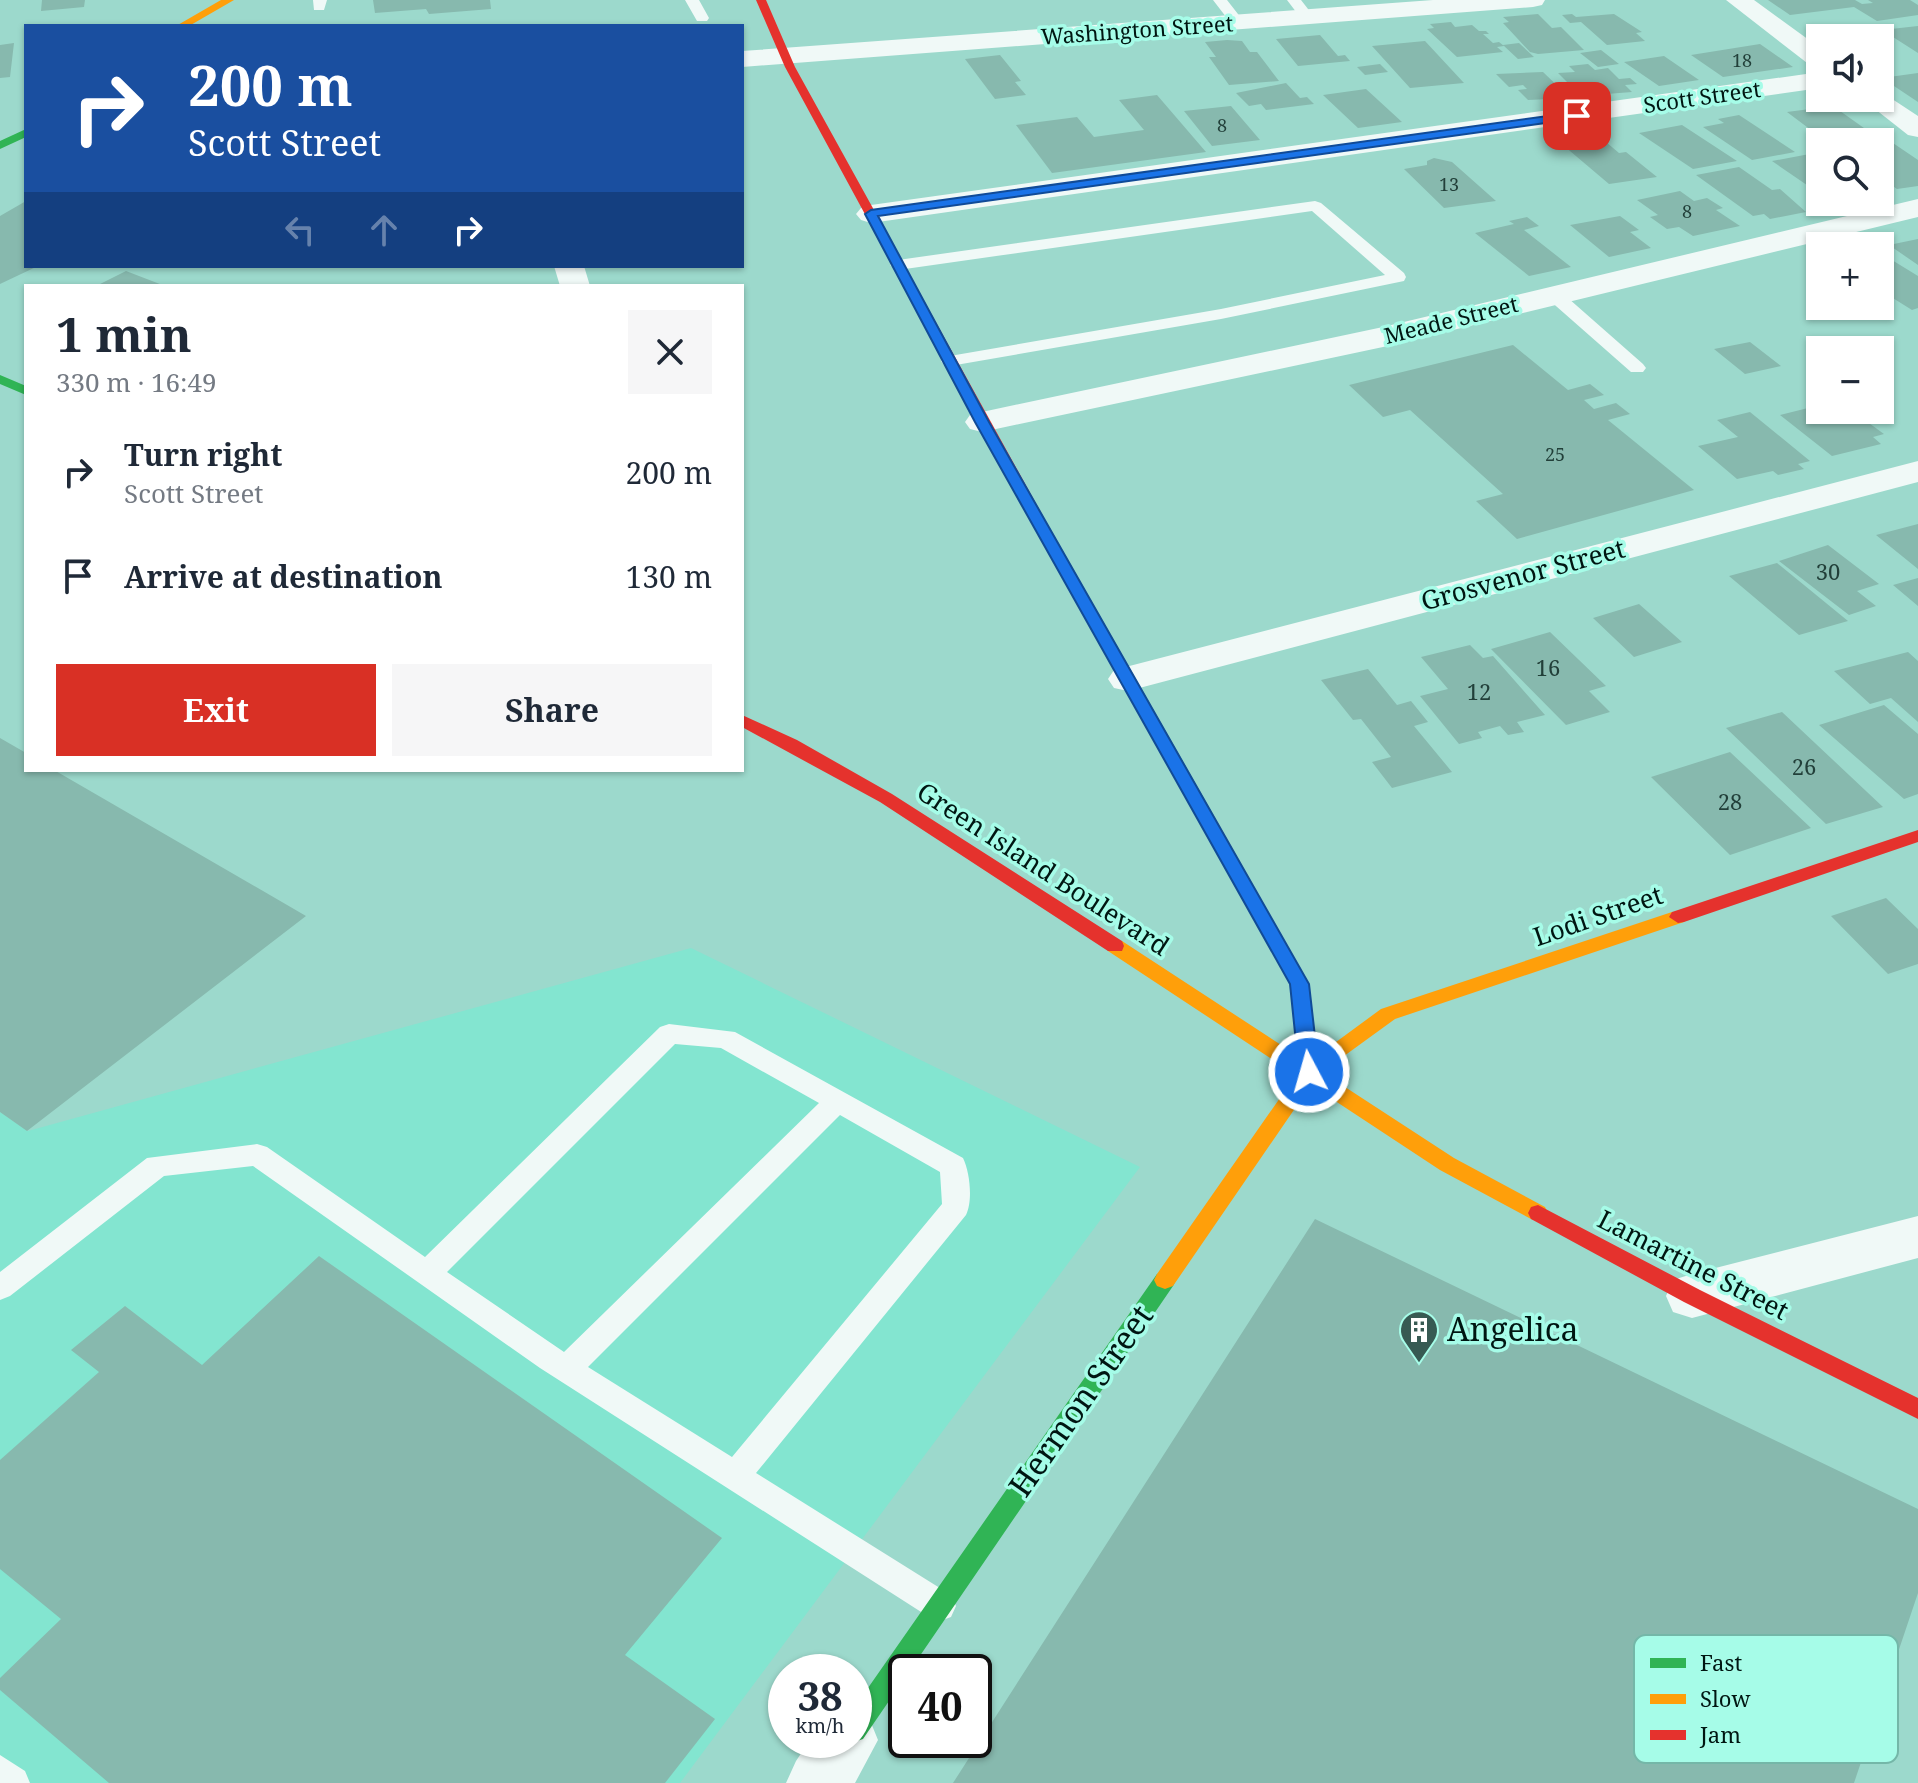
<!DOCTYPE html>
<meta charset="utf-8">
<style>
:root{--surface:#fff;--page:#f6f6f7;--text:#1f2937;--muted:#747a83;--accent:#d93025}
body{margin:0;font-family:"Noto Serif",serif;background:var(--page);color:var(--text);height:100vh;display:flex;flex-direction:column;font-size:30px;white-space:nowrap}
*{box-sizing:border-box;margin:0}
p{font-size:26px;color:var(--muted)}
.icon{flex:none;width:44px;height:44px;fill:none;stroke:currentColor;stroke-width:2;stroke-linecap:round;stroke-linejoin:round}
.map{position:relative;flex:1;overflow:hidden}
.drawer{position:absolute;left:24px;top:284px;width:720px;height:488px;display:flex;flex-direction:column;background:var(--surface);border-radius:0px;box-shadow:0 2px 6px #0004}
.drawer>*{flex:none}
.guide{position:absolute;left:24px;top:24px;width:720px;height:244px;border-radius:0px;box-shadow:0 2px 6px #0004;background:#1a4fa0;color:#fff;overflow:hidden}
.tools{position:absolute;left:1806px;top:24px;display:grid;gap:16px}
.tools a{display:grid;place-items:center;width:88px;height:88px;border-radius:0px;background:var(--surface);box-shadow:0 2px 6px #0004;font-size:40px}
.speed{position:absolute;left:768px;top:1654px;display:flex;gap:16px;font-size:40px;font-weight:700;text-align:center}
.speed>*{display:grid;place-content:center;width:104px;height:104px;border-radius:50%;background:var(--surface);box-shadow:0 2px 6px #0004;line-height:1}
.speed small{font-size:20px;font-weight:400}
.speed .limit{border:4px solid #111;border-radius:12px;background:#fff;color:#111}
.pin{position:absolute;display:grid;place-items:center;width:68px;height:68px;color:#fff;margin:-34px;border-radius:16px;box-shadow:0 4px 12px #0006}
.me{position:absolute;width:88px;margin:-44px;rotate:354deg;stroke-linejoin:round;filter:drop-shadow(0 0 6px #0008)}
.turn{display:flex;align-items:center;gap:28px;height:168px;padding:0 32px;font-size:36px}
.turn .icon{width:104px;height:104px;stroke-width:2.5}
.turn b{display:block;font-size:56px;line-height:68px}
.lanes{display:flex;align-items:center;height:76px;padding:0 32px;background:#0003;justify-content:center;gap:40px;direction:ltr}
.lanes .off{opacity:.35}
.round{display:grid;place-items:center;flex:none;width:84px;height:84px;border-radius:0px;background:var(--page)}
.summary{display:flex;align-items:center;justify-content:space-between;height:136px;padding:0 32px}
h1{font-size:48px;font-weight:700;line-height:60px}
.primary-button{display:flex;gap:16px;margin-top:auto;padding:16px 32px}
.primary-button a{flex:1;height:92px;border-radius:0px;background:var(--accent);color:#fff;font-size:32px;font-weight:700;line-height:92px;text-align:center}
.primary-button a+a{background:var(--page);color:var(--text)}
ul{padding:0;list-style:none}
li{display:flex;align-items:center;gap:24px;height:104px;padding:0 32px}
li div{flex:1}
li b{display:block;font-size:30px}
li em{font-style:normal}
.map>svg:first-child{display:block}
.built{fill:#83e5d0}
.building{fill:#87b9ae}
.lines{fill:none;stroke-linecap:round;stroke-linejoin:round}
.lane{fill:#f0f9f7;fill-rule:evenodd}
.street{fill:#f0f9f7;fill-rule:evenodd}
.fast{fill:#30b455;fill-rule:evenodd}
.slow{fill:#ff9f0a;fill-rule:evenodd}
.jam{fill:#e5322d;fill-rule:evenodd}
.route{fill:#1a73e8;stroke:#114b97;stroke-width:2}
.labels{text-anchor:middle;stroke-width:7;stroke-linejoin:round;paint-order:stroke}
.far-number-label{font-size:18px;fill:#223f39}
.far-street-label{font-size:22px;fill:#001612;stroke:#a6fce8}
.number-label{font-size:22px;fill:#223f39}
.street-label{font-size:26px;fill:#001612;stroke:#a6fce8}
.near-poi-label{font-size:32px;fill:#001612;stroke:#a6fce8;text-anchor:start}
.near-street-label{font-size:32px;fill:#001612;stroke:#a6fce8}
.key{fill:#a6fce8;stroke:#74b7a8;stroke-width:2}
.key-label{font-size:22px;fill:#001612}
</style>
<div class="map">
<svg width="1918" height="1783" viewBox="0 0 1918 1783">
<rect width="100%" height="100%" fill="#9cd9cc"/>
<path class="built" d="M691,948L1140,1167L680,1783H0V1112L28,1131Z"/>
<path class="building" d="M42,0H85L84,7L41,11Z
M373,0H490L491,9L429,14L426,9L375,13Z
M1768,0H1855L1862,4L1873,3L1868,0H1910L1918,5V15L1877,21L1854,7L1790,15Z
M1538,14L1552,28L1561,27L1584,50L1538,54L1530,52L1503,23L1509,22L1503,17Z
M1572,14L1576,17L1614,14L1642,32L1636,33L1645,41L1607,45L1581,22L1570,23L1562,15Z
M1451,22L1455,27L1472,25L1479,31H1486L1489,34H1483L1493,43L1499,42L1504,46L1497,47L1503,52L1457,57L1427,29L1434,28L1430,24Z
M1918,26V53L1882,30Z
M1320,35L1338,56L1345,55L1350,61L1298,66L1276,39Z
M1227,40L1242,41L1250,52H1257L1279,81L1229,85L1209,57H1216L1205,42Z
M1425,41L1464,83L1410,88L1372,46Z
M14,43L10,77L0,78V45Z
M1519,43L1534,57L1518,59L1503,45Z
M1760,44L1793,67L1723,77L1691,55Z
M1601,50L1619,64L1598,67L1580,53Z
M1000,55L1021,81L1015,82L1026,95L995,99L965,59Z
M1664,56L1699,80L1659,86L1624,62Z
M1380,64L1388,72L1365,75L1357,67Z
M1588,64L1595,70L1608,68L1619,79L1630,78L1637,84L1625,85L1632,92L1581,96L1558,73L1575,72L1569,66Z
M1543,72L1570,98L1528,100L1518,90L1527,89L1523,85L1509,87L1496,74Z
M1918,73V102L1882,78Z
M1286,83L1300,98L1307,97L1314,104L1266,110L1261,104L1249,106L1236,93Z
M1366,89L1402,122L1358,128L1323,95Z
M1157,95L1206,152L1052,173L1016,125L1077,117L1094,137L1144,130L1119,100Z
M1231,106L1260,140L1212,146L1184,111Z
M1833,106L1878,138L1827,142L1787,112Z
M1739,115L1795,152L1752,160L1703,127L1724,123L1718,119Z
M1682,125L1737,161L1693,169L1639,133Z
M1583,136L1592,144L1606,142L1619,153L1626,152L1657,177L1609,184L1557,140Z
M1890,141L1918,160V186L1897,189L1880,177V143Z
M1820,152V194L1772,161Z
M1434,158L1452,162L1496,201L1444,208L1404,169L1427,165V161Z
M1739,167L1772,190L1780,189L1806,212L1770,219L1764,214L1753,216L1696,175Z
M1680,191L1694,201L1707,198L1723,208L1716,210L1740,226L1693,236L1679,227L1667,229L1650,217L1658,215L1637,200Z
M26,201V266H38L0,284V216Z
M1620,216L1639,230L1630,232L1651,248L1609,257L1570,225Z
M1527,217L1539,226L1524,230L1571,267L1529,276L1475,233L1514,224L1509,221Z
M1918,239V265L1889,245Z
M1887,257L1918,276V308L1912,310L1880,290V259Z
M126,271L165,286H96Z
M1750,342L1781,366L1745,374L1714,349Z
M1513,345L1568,390L1590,384L1604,395L1584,400L1594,409L1616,403L1630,414L1608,420L1694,490L1517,539L1476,501L1503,494L1410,410L1383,417L1349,385Z
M1820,405V410H1851L1884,434L1873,437L1881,444L1832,456L1780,415Z
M1750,412L1810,461L1798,464L1804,469L1778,475L1773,471L1737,479L1698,446L1738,437L1717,420Z
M1918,524V569L1876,535Z
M1828,545L1879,584L1857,591L1876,606L1849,615L1779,561Z
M1777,563L1848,621L1799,635L1729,576Z
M1918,578V606L1893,585Z
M1639,604L1682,642L1634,657L1593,618Z
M1550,632L1606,686L1589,691L1610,712L1566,725L1491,649Z
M1470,645L1483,658L1493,656L1545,715L1517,722L1524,732L1508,735L1500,726L1478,732L1482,738L1459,744L1420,696L1448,689L1421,657Z
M1908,652L1918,661V722L1891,698L1870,704L1834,671Z
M1368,669L1397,705L1411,701L1428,722L1414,726L1452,772L1392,788L1372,762L1391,757L1361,719L1353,720L1321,680Z
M1884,705L1918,734V794L1904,799L1819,725Z
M1782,712L1883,807L1826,824L1726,728Z
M0,738L26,753V770H54L306,916L27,1131L0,1112Z
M1730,752L1811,828L1730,855L1651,777Z
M1886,898L1918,929V964L1888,974L1831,916Z
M1315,1219L1918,1509V1593L1854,1783H953Z
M319,1256L722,1538L625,1655L715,1719L665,1783H109L0,1690V1678L61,1619L0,1569V1460L99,1372L71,1350L125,1306L202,1365Z"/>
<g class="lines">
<path class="lane" d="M313,0H327L324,10H314Z
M685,0H699L709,18L707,21H697Z
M1213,0H1227L1245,23L1243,26H1233Z
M1287,0H1301L1315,18L1313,21H1303Z
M1315,201L1321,203L1404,273L1406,277L1404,281L1221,319L950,366L944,365L941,361L944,357L1221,309L1385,275L1312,211L898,270L890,265L898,260Z
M1554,290L1560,291L1643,364L1646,368L1643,372H1631L1548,299L1546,295L1548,291Z
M669,1024L735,1032L963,1158C970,1172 973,1201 966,1215L756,1473L951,1595L956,1606L951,1617L940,1621L929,1617L540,1368L253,1166L164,1176L10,1296L0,1300V1272L147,1158L257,1144L267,1147L425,1257L660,1027ZM675,1044L721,1048L819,1103L564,1352L447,1272ZM840,1115L940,1172L942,1204L732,1457L588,1367Z
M0,1755L25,1771L30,1783H0Z"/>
<path class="street" d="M1433,0H1545L1542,5L1533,7L742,67V51Z
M1726,0H1754L1820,48V68L1811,66Z
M1820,72V88L871,223L861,220L856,214L861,208L871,205Z
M1880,91L1918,116V137L1908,135L1861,98H1880Z
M1918,199V217L1383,347L982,432L970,429L965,422L970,415L982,412L1383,327Z
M554,266H584L590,286H560Z
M1918,461V482L1128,691L1114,688L1108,679L1114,670Z
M1918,1216V1258L1692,1318L1673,1312L1666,1296L1673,1280L1692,1274Z
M854,1712L869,1718L878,1740L855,1783H786L796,1761L810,1740H854Z"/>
<path class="fast" d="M26,129V137L0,149V141Z
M0,375L26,386V395L0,384Z
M1037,514L1044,518L1214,816L1211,820H1199L1196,816L1030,518Z
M1165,1271L1173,1274L1176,1280L1173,1286L863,1739L854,1742L848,1740H854V1708L1157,1274Z"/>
<path class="slow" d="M221,0H234L189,26H176Z
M1205,810L1214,816L1309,984L1317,1056L1381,1009L1672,912H1684L1687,917L1684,922L1395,1019L1322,1072L1454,1158L1545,1207L1548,1213L1545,1219L1538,1221L1531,1219L1440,1170L1311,1085L1173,1286L1165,1289L1157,1286L1154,1280L1157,1274L1296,1075L1108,951L1106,946L1108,941H1122L1298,1056L1291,984L1196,816Z"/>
<path class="jam" d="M756,0H766L795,67L1044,518L1042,521L1037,522L1030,518L785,67Z
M742,715L797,740L892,794L1122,941L1124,946L1122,951H1108L880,802L742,727Z
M1918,830V842L1684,922L1678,923L1669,917L1672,912Z
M1538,1205L1700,1290L1918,1398V1419L1684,1302L1531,1219L1528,1213L1531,1207Z"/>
</g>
<path class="route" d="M1577,112L1583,116L1581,118L878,216L989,422L1309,984L1319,1072L1316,1077H1302L1299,1072L1290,984L975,422L865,214L871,210Z"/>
<defs>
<symbol id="building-pin" viewBox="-11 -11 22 30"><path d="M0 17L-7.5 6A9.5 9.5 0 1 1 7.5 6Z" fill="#375a53" stroke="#a6fce8"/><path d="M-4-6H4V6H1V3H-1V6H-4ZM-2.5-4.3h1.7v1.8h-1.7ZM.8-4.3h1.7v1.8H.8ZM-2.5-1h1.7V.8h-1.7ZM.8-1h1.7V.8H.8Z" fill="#fff"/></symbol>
</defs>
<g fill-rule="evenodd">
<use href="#building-pin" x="1397" y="1308" width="44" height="60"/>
</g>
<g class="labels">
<g class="far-number-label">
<text x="1742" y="67">18</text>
<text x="1222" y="132">8</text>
<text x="1449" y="191">13</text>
<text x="1687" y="218">8</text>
<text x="1555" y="461">25</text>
</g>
<g class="far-street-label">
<text transform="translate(1137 30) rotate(-4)" y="8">Washington Street</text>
<text transform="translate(1702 97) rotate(-8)" y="8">Scott Street</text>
<text transform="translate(1451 320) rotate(-14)" y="8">Meade Street</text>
</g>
<g class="number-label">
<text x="1828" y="580">30</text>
<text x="1548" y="676">16</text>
<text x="1479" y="700">12</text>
<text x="1804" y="775">26</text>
<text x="1730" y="810">28</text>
</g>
<g class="street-label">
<text transform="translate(1523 575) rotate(-15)" y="9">Grosvenor Street</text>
<text transform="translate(1043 869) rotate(33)" y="9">Green Island Boulevard</text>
<text transform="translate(1598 916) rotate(-19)" y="9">Lodi Street</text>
<text transform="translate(1693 1265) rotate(27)" y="9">Lamartine Street</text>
</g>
<g class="near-poi-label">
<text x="1447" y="1341">Angelica</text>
</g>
<g class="near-street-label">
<text transform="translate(1081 1401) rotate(-55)" y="11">Hermon Street</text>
</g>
</g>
<rect x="1634" y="1635" width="264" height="128" rx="12" class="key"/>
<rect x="1650" y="1658" width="36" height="10" fill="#30b455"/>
<rect x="1650" y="1694" width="36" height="10" fill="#ff9f0a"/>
<rect x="1650" y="1730" width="36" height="10" fill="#e5322d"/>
<g class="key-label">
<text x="1700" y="1671">Fast</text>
<text x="1700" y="1707">Slow</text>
<text x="1700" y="1743">Jam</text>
</g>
</svg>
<div class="tools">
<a><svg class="icon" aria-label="sound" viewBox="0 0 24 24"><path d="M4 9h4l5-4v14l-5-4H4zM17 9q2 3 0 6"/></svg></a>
<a><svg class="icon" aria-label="search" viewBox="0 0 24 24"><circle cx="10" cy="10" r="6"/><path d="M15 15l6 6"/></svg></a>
<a>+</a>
<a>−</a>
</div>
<div class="speed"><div>38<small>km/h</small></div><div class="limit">40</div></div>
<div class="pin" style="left:1577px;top:116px;background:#d93025"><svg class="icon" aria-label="arrive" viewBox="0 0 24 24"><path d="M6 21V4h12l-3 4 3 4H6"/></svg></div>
<svg class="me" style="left:1309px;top:1072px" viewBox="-20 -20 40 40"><circle r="17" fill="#1a73e8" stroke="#fff" stroke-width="3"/><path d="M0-11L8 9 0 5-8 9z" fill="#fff"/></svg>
<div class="guide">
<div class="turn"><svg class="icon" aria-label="right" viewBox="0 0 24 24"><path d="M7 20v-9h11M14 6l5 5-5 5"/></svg><div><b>200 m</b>Scott Street</div></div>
<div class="lanes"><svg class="icon off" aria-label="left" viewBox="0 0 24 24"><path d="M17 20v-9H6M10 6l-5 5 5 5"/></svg><svg class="icon off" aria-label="ahead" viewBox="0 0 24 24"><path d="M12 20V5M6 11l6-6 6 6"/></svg><svg class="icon" aria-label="right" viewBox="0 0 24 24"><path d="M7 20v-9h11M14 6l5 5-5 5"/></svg></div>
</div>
<section class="drawer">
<div class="summary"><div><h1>1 min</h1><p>330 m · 16:49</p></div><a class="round"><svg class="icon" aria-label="close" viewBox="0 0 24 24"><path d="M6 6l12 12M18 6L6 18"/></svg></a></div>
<ul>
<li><svg class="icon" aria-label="right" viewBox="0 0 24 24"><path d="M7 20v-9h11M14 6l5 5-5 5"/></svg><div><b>Turn right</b><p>Scott Street</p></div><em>200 m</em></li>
<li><svg class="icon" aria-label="arrive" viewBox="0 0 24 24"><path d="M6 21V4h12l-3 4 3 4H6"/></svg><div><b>Arrive at destination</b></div><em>130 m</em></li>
</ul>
<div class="primary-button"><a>Exit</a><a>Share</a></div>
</section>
</div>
